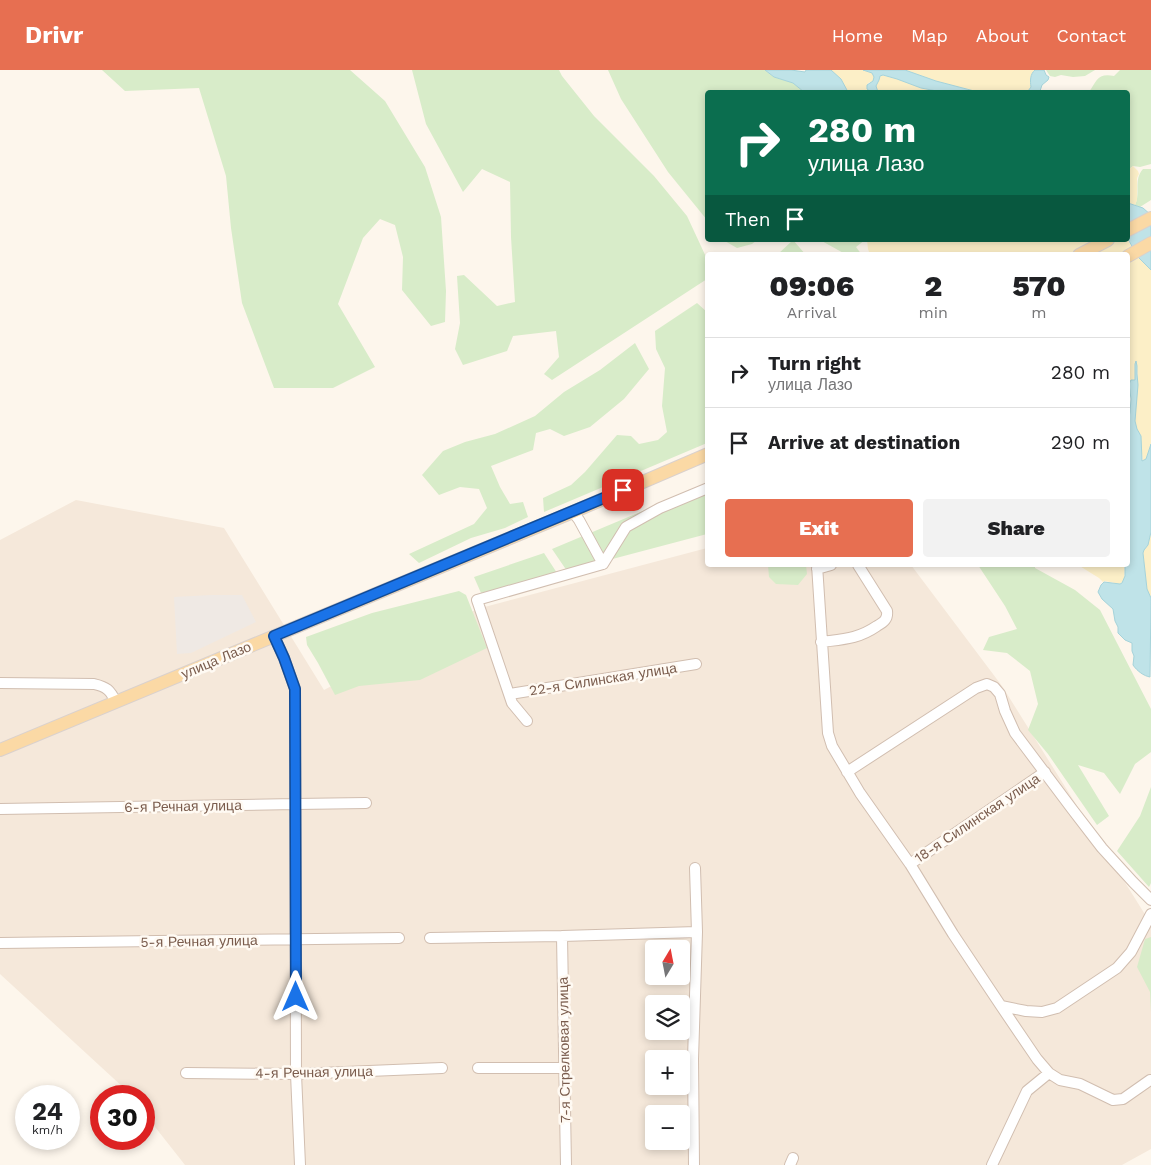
<!DOCTYPE html>
<meta charset="utf-8">
<style>
:root{--surface:#fff;--page:#f2f2f2;--text:#202124;--muted:#757577;--line:#e0e0e0;--accent:#e76f51}
body{margin:0;font-family:"Work Sans",sans-serif;background:var(--page);color:var(--text);height:100vh;display:flex;flex-direction:column;font-size:19px;white-space:nowrap}
*{box-sizing:border-box;margin:0}
p{font-size:16px;color:var(--muted)}
.icon{flex:none;width:28px;height:28px;fill:none;stroke:currentColor;stroke-width:2;stroke-linecap:round;stroke-linejoin:round}
.map{position:relative;flex:1;overflow:hidden}
.panel{position:absolute;left:705px;top:182px;width:425px;height:315px;display:flex;flex-direction:column;background:var(--surface);border-radius:5px;box-shadow:0 2px 8px #0003}
.panel>*{flex:none}
.guide{position:absolute;left:705px;top:20px;width:425px;height:152px;border-radius:5px;box-shadow:0 2px 8px #0003;background:#0b6e4f;color:#fff;overflow:hidden}
.needle{width:32px;rotate:10deg}
.tools{position:absolute;left:645px;top:870px;display:grid;gap:10px}
.tools a{display:grid;place-items:center;width:45px;height:45px;border-radius:5px;background:var(--surface);box-shadow:0 2px 8px #0003;font-size:25px}
.speed{position:absolute;left:15px;top:1015px;display:flex;gap:10px;font-size:25px;font-weight:700;text-align:center}
.speed>*{display:grid;place-content:center;width:65px;height:65px;border-radius:50%;background:var(--surface);box-shadow:0 2px 8px #0003;line-height:1}
.speed small{font-size:12px;font-weight:400}
.speed .limit{border:8px solid #d22;background:#fff;color:#111}
.pin{position:absolute;display:grid;place-items:center;width:42px;height:42px;color:#fff;margin:-21px;border-radius:10px;box-shadow:0 2px 8px #0006}
.me{position:absolute;width:55px;margin:-28px;rotate:0deg;stroke-linejoin:round;filter:drop-shadow(0 0 4px #0008)}
.turn{display:flex;align-items:center;gap:18px;height:105px;padding:0 20px;font-size:22px}
.turn .icon{width:65px;height:65px;stroke-width:2.5}
.turn b{display:block;font-size:35px;line-height:42px}
.then{display:flex;align-items:center;height:48px;padding:0 20px;background:#0003;gap:10px;font-size:19px}
.eta{display:flex;justify-content:space-evenly;align-items:center;height:85px;text-align:center}
.eta b{font-size:30px;font-weight:800;line-height:35px}
.button{display:flex;gap:10px;margin-top:auto;padding:10px 20px}
.button a{flex:1;height:58px;border-radius:5px;background:var(--accent);color:#fff;font-size:20px;font-weight:800;line-height:58px;text-align:center}
.button a+a{background:var(--page);color:var(--text)}
ul{padding:0;list-style:none}
li{display:flex;align-items:center;gap:15px;height:70px;padding:0 20px;border-top:1px solid var(--line)}
li div{flex:1}
li b{display:block;font-size:19px}
li em{font-style:normal}
header{display:flex;align-items:center;gap:30px;box-sizing:border-box;height:70px;padding:0 25px;background:var(--accent);color:#fff}
header strong{font-size:24px}
nav{display:flex;gap:28px;margin-inline-start:auto;font-size:18px}
.map>svg:first-child{display:block}
.residential{fill:#f5e8da;fill-rule:evenodd}
.industrial{fill:#efe9e4}
.green{fill:#d8ecc9}
.sand{fill:#fcefc7}
.water{fill:#bfe3e8;stroke:#a5d3da}
.lines{fill:none;stroke-linecap:round;stroke-linejoin:round}
.minor-casing{stroke:#d1beb0;stroke-width:12}
.major-casing{stroke:#dad1cd;stroke-width:14}
.minor{stroke:#fff;stroke-width:10}
.major{stroke:#fbd9a5;stroke-width:12}
.route-casing{stroke:#114b97;stroke-width:12}
.route{stroke:#1a73e8;stroke-width:9}
.labels{text-anchor:middle;stroke-width:5;stroke-linejoin:round;paint-order:stroke}
.street-label{font-size:14px;fill:#7a5c4d;stroke:#fffaf3}
</style>
<header>
<strong>Drivr</strong>
<nav><a>Home</a><a>Map</a><a>About</a><a>Contact</a></nav>
</header>
<div class="map">
<svg width="1151" height="1095" viewBox="0 0 1151 1095">
<rect width="100%" height="100%" fill="#fdf6ec"/>
<path class="residential" d="M76,430L224,458L324,620L477,539L707,478L708,495H911L1002,616L1151,854V1079L1122,1095H185L144,1043V1026H131L125,1019L0,904V470ZM654,879H681V906H654ZM654,934H681V961H654ZM654,989H681V1016H654ZM654,1044H681V1071H654Z"/>
<path class="industrial" d="M211,525H242L256,552L191,583L177,584L174,527Z"/>
<path class="green" d="M102,0H350L385,31L425,97L441,147L446,221L445,252L431,256L402,220L403,187L395,155L380,149L363,168L338,234L375,297L333,318H274L242,233L231,158L226,106L199,18L125,21Z
M412,0H559L562,6L594,46L654,106L687,146L707,189V209L552,310L544,304L559,287L556,261L513,266L507,281L463,295L455,279L460,253L457,206L464,205L497,236L515,232L511,167L510,112L482,99L463,122L426,54Z
M608,0H765L774,7L793,13L804,22H708L707,150L668,102L621,29Z
M1046,0H1095L1085,6L1073,7L1061,5L1055,7L1050,6Z
M1120,0H1151V94L1140,97L1133,96L1128,100V22H1089C1097,11 1097,3 1114,6Z
M1143,99H1151V130L1140,137L1135,135C1141,123 1133,110 1143,99Z
M723,170H757L752,174L737,178Z
M793,170L806,185H777Z
M820,170H865L856,177L862,185H847Z
M697,233L707,242V373L544,442L543,428L571,415L585,402L617,365L631,366L639,374L658,370L667,362L662,336L665,298L656,279L655,261Z
M635,273L649,299L624,329L590,357L564,366L550,359L536,363L533,380L491,396L500,417L510,434L523,432L528,447L505,458L471,468L419,493L409,484L474,454L487,438L479,419L460,417L439,425L422,405L443,381L465,372L495,364L535,346L564,322L600,300Z
M707,414V464L567,501L552,479Z
M544,483L557,503L481,523L474,507Z
M768,495H806L807,504L798,515L776,514L769,507Z
M978,495H1035V498L1075,520L1100,540L1151,639V682L1135,694L1120,724L1104,703L1078,695L1109,746L1097,755L1048,684L1028,660L1038,634L1030,601L1007,583L983,580L989,567L1017,559L1005,536Z
M459,521L466,525L487,578L420,610L359,616L335,625L318,593L307,575L306,567L372,543Z
M1151,717V813L1149,817L1117,781L1140,746Z
M1151,867V942L1150,922L1137,897L1145,869Z"/>
<path class="sand" d="M831,0H863L872,3L874,7L873,11L868,13L867,19L871,22H848L841,9Z
M905,0H1035C1030,5 1030,11 1031,17L1028,21H1024L1023,22H978L936,11Z
M881,5L897,9L921,18L942,22H878L876,17Z
M1133,96L1138,101L1139,104L1137,108V130L1135,135L1128,133V100Z
M1128,169L1129,172L1151,200V374L1146,389L1143,391L1141,376L1135,351L1138,315L1137,296L1135,310L1129,314C1130,327 1130,338 1128,351C1127,358 1129,364 1128,371V185H870L868,179L867,170H1128Z
M1151,462V528L1147,519L1143,483L1144,480L1148,475Z
M1078,495H1125L1124,510L1120,514L1105,511L1103,512L1099,508Z"/>
<path class="water" d="M765,0H791L805,2L806,0H831L841,9L848,22H804L793,13L774,7Z
M863,0H905L936,11L978,22H942L921,18L897,9L883,5L880,6L879,10L876,16L878,22H871L867,19V15L873,11L874,7L872,3Z
M1035,0H1044L1046,5L1049,7L1048,10L1042,15L1040,21L1041,22H1023L1024,21H1028L1031,17C1030,11 1030,4 1035,0Z
M1128,133L1143,138L1151,145V200L1138,187L1128,169Z
M1136,291L1137,296V304L1138,315L1135,351L1137,359L1141,366L1142,391L1146,389L1151,374V462L1148,475L1144,480L1143,483L1147,519L1151,528L1150,607C1144,606 1137,601 1133,595L1134,586L1132,581V573L1125,570L1118,563V557L1115,551L1113,539L1102,529L1098,522L1101,515L1104,512L1120,514L1122,513L1125,506V495H1128V353L1130,342L1131,329L1129,314L1131,310H1135V294Z"/>
<g class="lines">
<defs>
<path id="minor" d="M573,442L579,450L603,494L626,457L660,438L708,418
M817,495L828,663L832,676L860,723L910,794L953,864L1001,936L1037,989L1049,1003L1060,1010L1080,1014L1113,1030L1123,1029L1150,1010
M817,499L831,495
M274,566L284,588L295,619L296,1004L300,1095
M821,572C844,569 858,569 877,556C884,552 888,549 887,541L858,495
M0,613L94,614C107,617 110,620 116,632
M510,624L696,594
M527,651L512,633L477,530L603,494
M847,702L976,618L987,614L994,617L1000,624L1005,641L1015,663L1072,739L1102,778L1133,812L1151,830
M0,739L296,734L366,733
M910,794L1045,702
M562,866L566,1095
M430,868L562,866L697,862
M0,873L399,868
M1001,936L1026,941L1042,942L1057,938L1117,898L1131,882L1151,844
M478,998H564
M186,1003L296,1004L442,998
M694,1095L693,989L697,862L695,798
M790,1095L793,1088
M992,1095L1027,1021L1049,1003"/>
<path id="major" d="M1128,160L1151,148
M1079,185L1108,170
M1128,186L1151,173
M0,680L573,442L708,384"/>
</defs>
<use href="#minor" class="minor-casing"/>
<use href="#major" class="major-casing"/>
<use href="#minor" class="minor"/>
<use href="#major" class="major"/>
</g>
<g class="lines">
<defs>
<path id="route" d="M296,927L295,619L284,588L274,566L623,420"/>
</defs>
<use href="#route" class="route-casing"/>
<use href="#route" class="route"/>
</g>
<g class="labels">
<g class="street-label">
<text transform="translate(216 590) rotate(-23)" y="5">улица Лазо</text>
<text transform="translate(603 609) rotate(-9)" y="5">22-я Силинская улица</text>
<text transform="translate(183 736) rotate(-1)" y="5">6-я Речная улица</text>
<text transform="translate(977 748) rotate(-34)" y="5">18-я Силинская улица</text>
<text transform="translate(199 871) rotate(-1)" y="5">5-я Речная улица</text>
<text transform="translate(564 980) rotate(-91)" y="5">7-я Стрелковая улица</text>
<text transform="translate(314 1002) rotate(-1)" y="5">4-я Речная улица</text>
</g>
</g>
</svg>
<div class="tools">
<a><svg class="needle" viewBox="-14 -14 28 28"><path d="M0-13l5 13h-10z" fill="#e53935"/><path d="M0 13l5-13h-10z" fill="#757577"/></svg></a>
<a><svg class="icon" aria-label="layers" viewBox="0 0 24 24"><path d="M12 4l9 5-9 5-9-5zM3 14l9 5 9-5"/></svg></a>
<a>+</a>
<a>−</a>
</div>
<div class="speed"><div>24<small>km/h</small></div><div class="limit">30</div></div>
<div class="pin" style="left:623px;top:420px;background:#d93025"><svg class="icon" aria-label="arrive" viewBox="0 0 24 24"><path d="M6 21V4h12l-3 4 3 4H6"/></svg></div>
<svg class="me" style="left:296px;top:927px" viewBox="-20 -20 40 40"><path d="M0-17L14 15 0 8-14 15z" fill="#1a73e8" stroke="#fff" stroke-width="4"/></svg>
<div class="guide">
<div class="turn"><svg class="icon" aria-label="right" viewBox="0 0 24 24"><path d="M7 20v-9h11M14 6l5 5-5 5"/></svg><div><b>280 m</b>улица Лазо</div></div>
<div class="then">Then<svg class="icon" aria-label="arrive" viewBox="0 0 24 24"><path d="M6 21V4h12l-3 4 3 4H6"/></svg></div>
</div>
<section class="panel">
<div class="eta">
<div><b>09:06</b><p>Arrival</p></div>
<div><b>2</b><p>min</p></div>
<div><b>570</b><p>m</p></div>
</div>
<ul>
<li><svg class="icon" aria-label="right" viewBox="0 0 24 24"><path d="M7 20v-9h11M14 6l5 5-5 5"/></svg><div><b>Turn right</b><p>улица Лазо</p></div><em>280 m</em></li>
<li><svg class="icon" aria-label="arrive" viewBox="0 0 24 24"><path d="M6 21V4h12l-3 4 3 4H6"/></svg><div><b>Arrive at destination</b></div><em>290 m</em></li>
</ul>
<div class="button"><a>Exit</a><a>Share</a></div>
</section>
</div>
